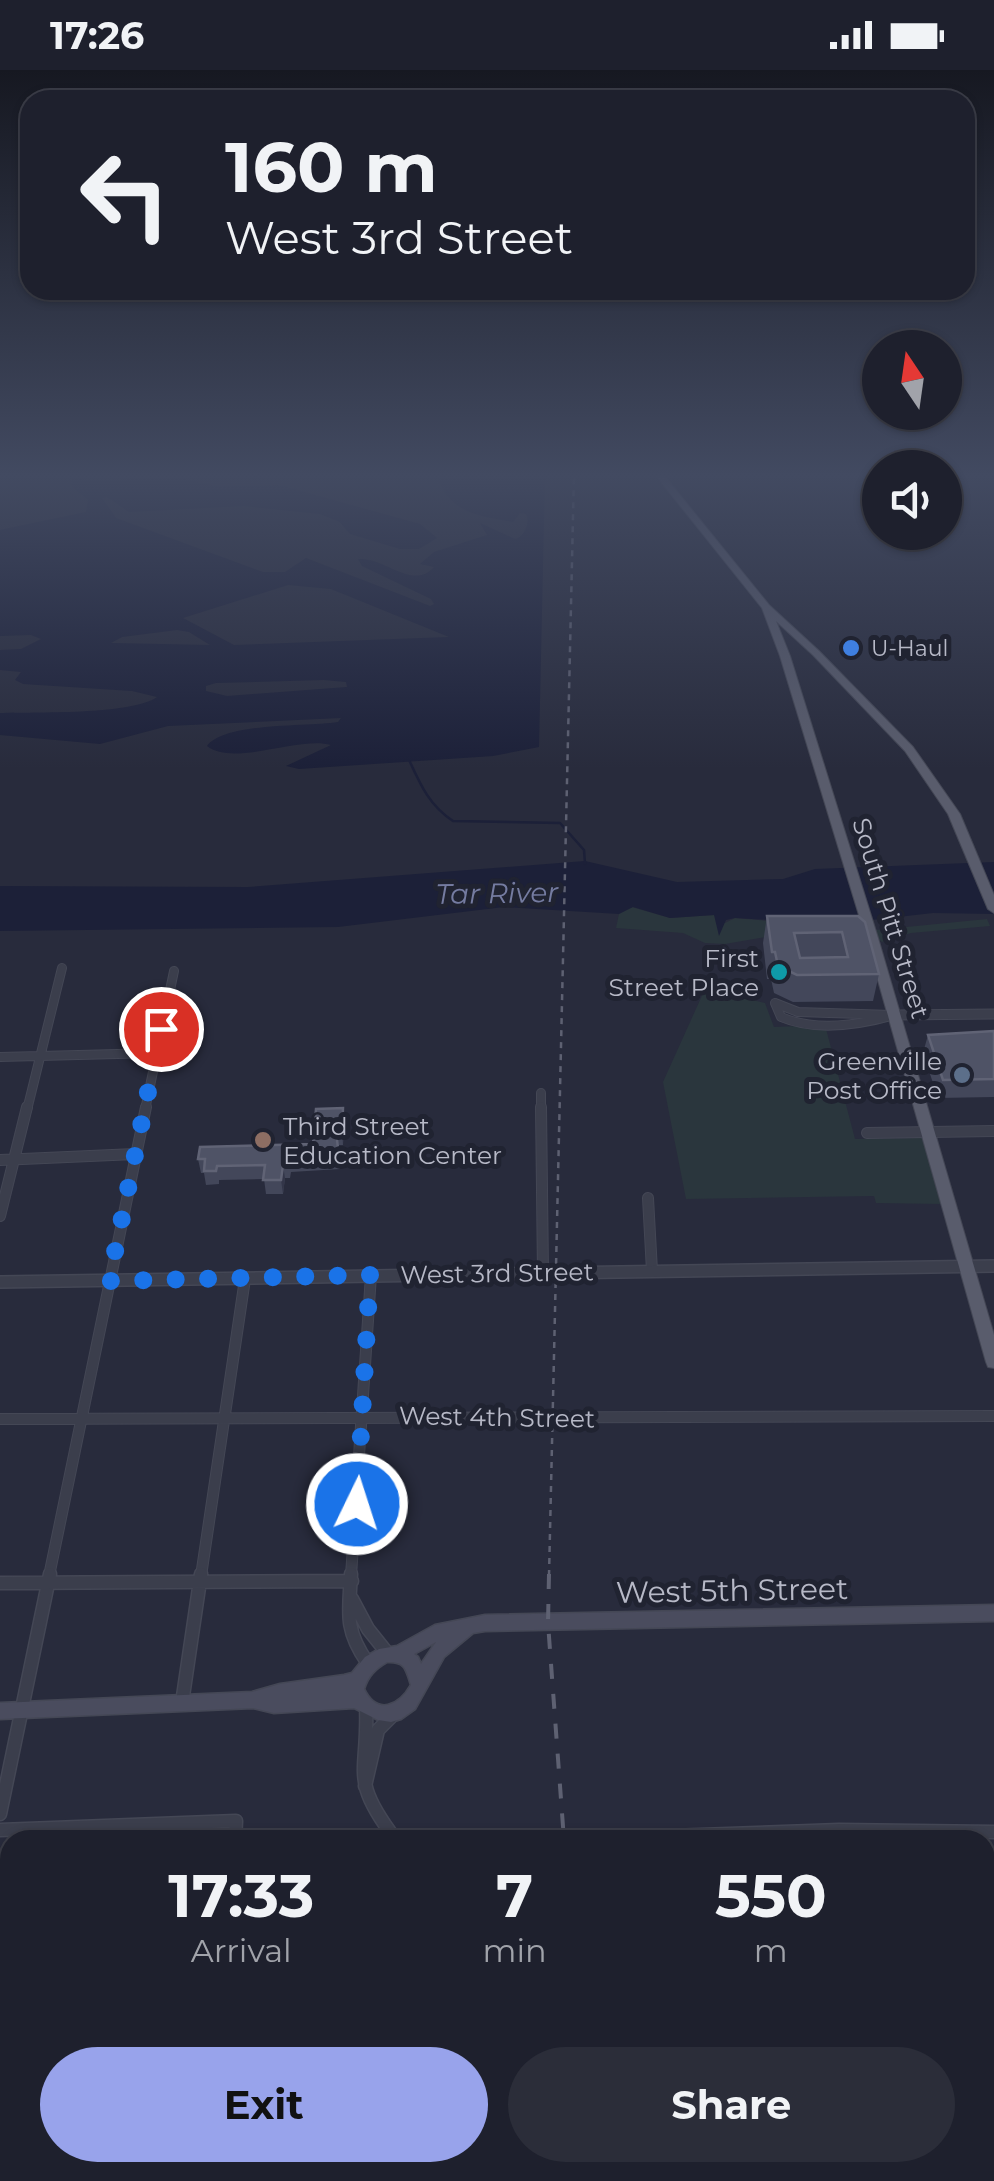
<!DOCTYPE html>
<style>
:root{--surface:#1e202d;--page:#2b2d39;--text:#f1f3f6;--muted:#a1a3aa;--line:#3c3e49;--accent:#98a3eb}
body{margin:0;font-family:Montserrat,sans-serif;background:var(--page);color:var(--text);height:100vh;display:flex;flex-direction:column;font-size:38px;white-space:nowrap}
*{box-sizing:border-box;margin:0}
p{font-size:32px;color:var(--muted)}
.icon{flex:none;width:55px;height:55px;fill:none;stroke:currentColor;stroke-width:2;stroke-linecap:round;stroke-linejoin:round}
.map{position:relative;flex:1;overflow:hidden}
.panel{position:absolute;left:0px;top:1760px;width:995px;height:352px;display:flex;flex-direction:column;background:var(--surface);border-radius:30px 30px 0 0;box-shadow:0 2px 8px #0004,0 0 0 2px var(--line)}
.panel>*{flex:none}
.top-card{position:absolute;left:20px;top:20px;width:955px;height:210px;border-radius:30px;box-shadow:0 2px 8px #0004,0 0 0 2px var(--line);background:#1e202d;color:var(--text);overflow:hidden}
.needle{width:65px;rotate:347deg}
.controls{position:absolute;left:862px;top:260px;display:grid;gap:20px}
.controls a{display:grid;place-items:center;width:100px;height:100px;border-radius:50%;background:var(--surface);box-shadow:0 2px 8px #0004,0 0 0 2px var(--line);font-size:50px}
.pin{position:absolute;display:grid;place-items:center;width:85px;height:85px;color:#fff;margin:-42px;border:5px solid #fff;border-radius:50%;box-shadow:0 2px 10px #0007}
.me{position:absolute;width:110px;margin:-55px;rotate:4deg;stroke-linejoin:round;filter:drop-shadow(0 0 8px #0008)}
.turn{display:flex;align-items:center;gap:35px;height:210px;padding:0 40px;font-size:45px}
.turn .icon{width:130px;height:130px;stroke-width:2.5}
.turn b{display:block;font-size:70px;line-height:85px}
.eta{display:flex;justify-content:space-evenly;align-items:center;height:170px;text-align:center}
.eta b{font-size:60px;font-weight:700;line-height:70px}
.button{display:flex;gap:20px;margin-top:auto;padding:20px 40px}
.button a{flex:1;height:115px;border-radius:60px;background:var(--accent);color:#111;font-size:40px;font-weight:700;line-height:115px;text-align:center}
.button a+a{background:var(--page);color:var(--text)}
.status{display:flex;justify-content:space-between;align-items:center;height:70px;padding:0 50px;background:var(--surface);direction:ltr}
.status svg{height:28px;fill:currentColor}
.map>svg:first-child{display:block}
.green{fill:#2a363d}
.water{fill:#1c2038;fill-rule:evenodd}
.lines{fill:none;stroke-linecap:round;stroke-linejoin:round}
.stream{stroke:#1c2038;stroke-width:2.5}
.minor-far2-casing{stroke:#444755;stroke-width:10}
.minor-far1-casing{stroke:#444755;stroke-width:12}
.minor-casing{stroke:#444755;stroke-width:15}
.tertiary-far1-casing{stroke:#444755;stroke-width:11}
.tertiary-casing{stroke:#444755;stroke-width:14}
.secondary-casing{stroke:#444755;stroke-width:3}
.primary-casing{stroke:#444755;stroke-width:2}
.minor-far2{stroke:#3b3e4c;stroke-width:8}
.minor-far1{stroke:#3b3e4c;stroke-width:10}
.minor{stroke:#3b3e4c;stroke-width:12}
.tertiary-far1{stroke:#3b3e4c;stroke-width:9}
.tertiary{stroke:#3b3e4c;stroke-width:11}
.secondary{fill:#4a4c5e;fill-rule:evenodd}
.primary{fill:#595c6c;fill-rule:evenodd}
.rail-far1{stroke:#5e6172;stroke-width:2.5;stroke-dasharray:6 6;stroke-linecap:butt}
.rail{stroke:#5e6172;stroke-width:4;stroke-dasharray:15 15;stroke-linecap:butt}
.wall{fill:#43475a}
.shaded-wall{fill:#333649}
.building{fill:#4f5366;stroke:#606375;stroke-width:2.5;fill-rule:evenodd}
.route{stroke:#1a73e8;stroke-width:18;stroke-dasharray:0 32.4}
.shop-dot{fill:#3f7fe0;stroke:#202331;stroke-width:4}
.culture-dot{fill:#0f9aa8;stroke:#202331;stroke-width:4}
.service-dot{fill:#5c6f8a;stroke:#202331;stroke-width:4}
.education-dot{fill:#8d6e63;stroke:#202331;stroke-width:4}
.labels{text-anchor:middle;stroke-width:10;stroke-linejoin:round;paint-order:stroke}
.far-poi-label{font-size:22px;fill:#b7b9c7;stroke:#202331;text-anchor:start}
.street-label{font-size:25px;fill:#b7b9c7;stroke:#202331}
.poi-label{font-size:25px;fill:#b7b9c7;stroke:#202331;text-anchor:end}
.water-label{font-size:28px;font-style:italic;fill:#757ca1;stroke:#202331}
.near-street-label{font-size:30px;fill:#b7b9c7;stroke:#202331}
</style>
<div class="status"><b>17:26</b><svg viewBox="0 0 49 12"><path d="M0 12V9h3v3zM5 12V6h3v6zM10 12V3h3v9zM15 12V0h3v12zM26 1h20v11H26zM47 4h2v5h-2z"/></svg></div>
<div class="map">
<svg width="994" height="2111" viewBox="0 0 994 2111">
<rect width="100%" height="100%" fill="#282b3c"/>
<path class="green" d="M632,837L670,848L714,845L725,853L735,848L803,854L766,867L725,874L705,873L683,863L616,858L619,844Z
M987,849L990,856L911,863L882,872L876,867V860Z
M705,919L765,933L774,957L825,955L855,1069L922,1068L942,1134L876,1133L874,1126L686,1129L663,1012Z"/>
<path class="water" d="M443,403H545L539,677L493,686L299,699L286,696L331,675C298,666 234,697 207,676C225,652 307,657 338,652L341,648L168,656L100,674L0,665V643C34,642 132,645 157,627L132,621L23,614L15,610L21,602L0,600V580L21,579L41,569L31,565L0,566V460L86,442L88,430L71,415L73,407L90,411L176,407L220,417L279,415L420,454L437,468L419,479H400L350,464L340,452L320,444L243,436L129,442L107,427L102,428L116,448L263,502H285L306,488L430,536L434,534L431,529L362,496L358,489C385,487 413,521 434,497L420,494L434,482L487,465L480,453L515,469C524,467 531,452 526,444L520,443L513,452C480,446 453,444 439,411ZM288,515L331,519L449,567L234,575L183,548ZM177,560L189,562L210,575L111,573L122,567ZM324,610L346,612L347,617L227,626L206,621V616L216,613Z
M585,791L677,812L783,809L815,799L994,792V844L933,843L836,854L735,848L726,850L719,866L714,845L670,848L633,837L619,844L504,837L338,857L0,861V816L248,817Z"/>
<g class="lines">
<path class="stream" d="M410,692C421,716 430,736 453,751L560,753L584,780L585,794"/>
<defs>
<path id="minor-far2" d="M775,933L781,947C816,962 860,955 895,945
M775,933L798,942L892,945
M0,987L157,983
M541,1023V1040
M27,1040L62,898
M145,1040L174,901"/>
<path id="minor-far1" d="M541,1037L543,1203
M867,1063L994,1061
M0,1090L135,1084
M648,1128L652,1201
M0,1146L27,1037
M0,1349L994,1346
M49,1506L146,1037
M201,1506L245,1209
M351,1506L371,1205"/>
<path id="minor" d="M351,1504C349,1542 344,1559 367,1592
M0,1513L352,1511
M352,1529L368,1559L388,1584
M182,1633L201,1504
M366,1636C369,1705 348,1707 396,1770
M365,1716L378,1660L392,1646
M0,1744L50,1504
M0,1760L236,1751L235,1770
M642,1767L839,1760L994,1762
M0,1965L10,1964
M985,1982L994,1983
M985,2073L992,2111
M460,2102V2111
M748,2102L749,2111
M228,2111L229,2102"/>
<path id="tertiary-far1" d="M895,945L994,944"/>
<path id="tertiary" d="M0,1212L994,1196"/>
<path id="secondary" d="M994,1535V1551L485,1561L473,1563L444,1587L415,1639L401,1649L391,1652L378,1650L354,1638L274,1643L253,1638L0,1649V1633L252,1622L280,1614L344,1605L352,1603L365,1587L379,1579L397,1576L435,1555L485,1545ZM436,1572L421,1594L418,1587L414,1584ZM387,1592C406,1591 406,1600 411,1615C399,1636 377,1646 364,1619C368,1606 375,1599 387,1592Z"/>
<path id="primary" d="M654,403H662L769,535L819,581L913,677L960,744L994,825V843L988,839L948,744L905,681L813,585L776,551L790,586L878,868L994,1265V1298L988,1297L986,1292L866,868L780,586L762,538Z"/>
</defs>
<use href="#minor-far2" class="minor-far2-casing"/>
<use href="#minor-far1" class="minor-far1-casing"/>
<use href="#minor" class="minor-casing"/>
<use href="#tertiary-far1" class="tertiary-far1-casing"/>
<use href="#tertiary" class="tertiary-casing"/>
<use href="#secondary" class="secondary-casing"/>
<use href="#primary" class="primary-casing"/>
<use href="#minor-far2" class="minor-far2"/>
<use href="#minor-far1" class="minor-far1"/>
<use href="#minor" class="minor"/>
<use href="#tertiary-far1" class="tertiary-far1"/>
<use href="#tertiary" class="tertiary"/>
<use href="#secondary" class="secondary"/>
<use href="#primary" class="primary"/>
<path class="rail-far1" d="M549,1506L574,403"/>
<path class="rail" d="M549,1504L548,1553L564,1770
M603,2102L604,2111"/>
</g>
<path class="wall" d="M767,846H858L879,904L873,931L793,932L774,923L771,909H767L763,873Z
M994,961V1027L938,1028L923,983L928,965Z
M344,1052L343,1075H338L340,1099L291,1102L290,1108H285L283,1124H266L264,1109L219,1110V1114L206,1115L204,1103H201L198,1089L313,1074Z
M994,1894V1928L989,1901Z"/>
<path class="shaded-wall" d="M343,1038L344,1052L343,1075L342,1061Z
M283,1095L285,1108L283,1124L281,1110Z"/>
<path class="building" d="M767,846H858L865,852L879,904L797,905L778,896L775,882H772ZM842,862L848,887L800,888L794,863Z
M994,961V1009L943,1010L928,965Z
M343,1038L342,1061L336,1062L339,1086L289,1088V1094L283,1095L281,1110H263L265,1095L217,1096L216,1101H204L205,1089H198L200,1077L313,1074L316,1039Z"/>
<linearGradient id="sky" x2="0" y2="1"><stop stop-color="#161821"/><stop offset="0.58" stop-color="#424a61"/><stop offset="1" stop-color="#424a61" stop-opacity="0"/></linearGradient>
<rect width="994" height="699" fill="url(#sky)"/>
<g class="lines">
<path class="route" d="M161,959L109,1211L370,1205L357,1434"/>
</g>
<circle class="shop-dot" cx="851" cy="578" r="10"/>
<circle class="culture-dot" cx="779" cy="902" r="10"/>
<circle class="service-dot" cx="962" cy="1005" r="10"/>
<circle class="education-dot" cx="263" cy="1070" r="10"/>
<g class="labels">
<g class="far-poi-label">
<text x="871" y="586">U-Haul</text>
</g>
<g class="street-label">
<text transform="translate(891 848) rotate(73)" y="9">South Pitt Street</text>
<text transform="translate(497 1203) rotate(-1)" y="9">West 3rd Street</text>
<text transform="translate(497 1347) rotate(1)" y="9">West 4th Street</text>
</g>
<g class="poi-label">
<text x="759" y="897">First<tspan x="759" dy="29">Street Place</tspan></text>
<text x="942" y="1000">Greenville<tspan x="942" dy="29">Post Office</tspan></text>
<text x="283" y="1065" text-anchor="start">Third Street<tspan x="283" dy="29">Education Center</tspan></text>
</g>
<g class="water-label">
<text transform="translate(497 823) rotate(-1)" y="10">Tar River</text>
</g>
<g class="near-street-label">
<text transform="translate(732 1521) rotate(-1)" y="10">West 5th Street</text>
</g>
</g>
</svg>
<div class="controls">
<a><svg class="needle" viewBox="-14 -14 28 28"><path d="M0-13l5 13h-10z" fill="#e53935"/><path d="M0 13l5-13h-10z" fill="#a1a3aa"/></svg></a>
<a><svg class="icon" aria-label="sound" viewBox="0 0 24 24"><path d="M4 9h4l5-4v14l-5-4H4zM17 9q2 3 0 6"/></svg></a>
</div>
<div class="pin" style="left:161px;top:959px;background:#d93025"><svg class="icon" aria-label="arrive" viewBox="0 0 24 24"><path d="M6 21V4h12l-3 4 3 4H6"/></svg></div>
<svg class="me" style="left:357px;top:1434px" viewBox="-20 -20 40 40"><circle r="17" fill="#1a73e8" stroke="#fff" stroke-width="3"/><path d="M0-11L8 9 0 5-8 9z" fill="#fff"/></svg>
<div class="top-card">
<div class="turn"><svg class="icon" aria-label="left" viewBox="0 0 24 24"><path d="M17 20v-9H6M10 6l-5 5 5 5"/></svg><div><b>160 m</b>West 3rd Street</div></div>
</div>
<section class="panel">
<div class="eta">
<div><b>17:33</b><p>Arrival</p></div>
<div><b>7</b><p>min</p></div>
<div><b>550</b><p>m</p></div>
</div>
<div class="button"><a>Exit</a><a>Share</a></div>
</section>
</div>
